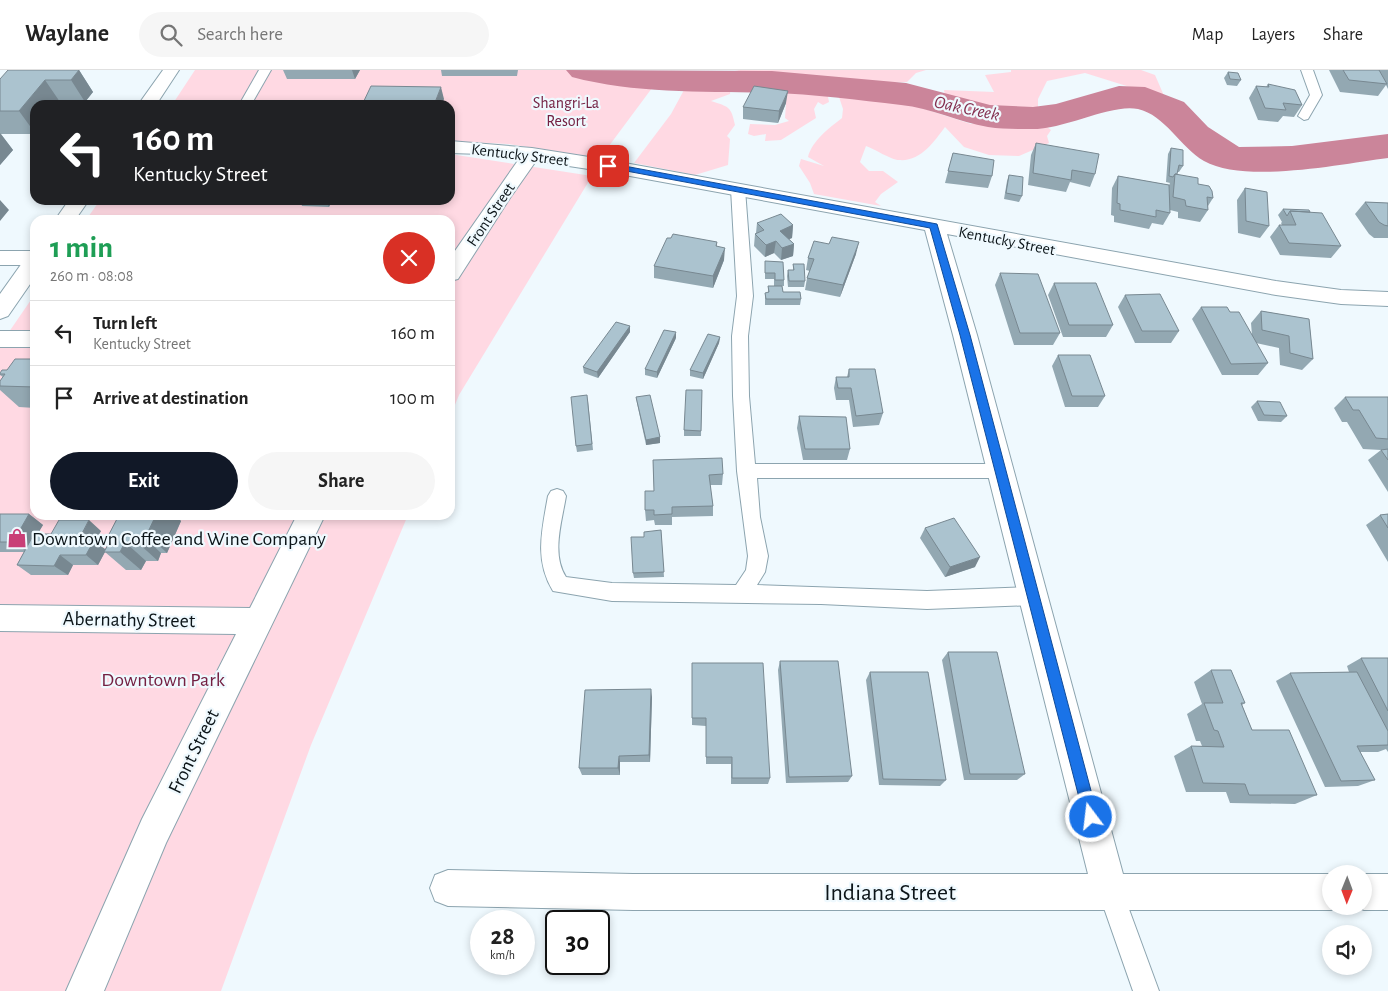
<!DOCTYPE html>
<meta charset="utf-8">
<style>
:root{--surface:#fff;--page:#f6f6f6;--text:#222;--muted:#767676;--line:#e0e0e0;--accent:#111827}
body{margin:0;font-family:"Alegreya Sans",sans-serif;background:var(--page);color:var(--text);height:100vh;display:flex;flex-direction:column;font-size:19px;white-space:nowrap}
*{box-sizing:border-box;margin:0}
p{font-size:16px;color:var(--muted)}
.icon{flex:none;width:28px;height:28px;fill:none;stroke:currentColor;stroke-width:2;stroke-linecap:round;stroke-linejoin:round}
.map{position:relative;flex:1;overflow:hidden}
.sheet{position:absolute;left:30px;top:145px;width:425px;height:305px;display:flex;flex-direction:column;background:var(--surface);border-radius:15px;box-shadow:0 2px 8px #0003}
.sheet>*{flex:none}
.top-card{position:absolute;left:30px;top:30px;width:425px;height:105px;border-radius:15px;box-shadow:0 2px 8px #0003;background:#202124;color:#fff;overflow:hidden}
.needle{width:32px;rotate:181deg}
.buttons{position:absolute;left:1322px;top:795px;display:grid;gap:10px}
.buttons a{display:grid;place-items:center;width:50px;height:50px;border-radius:50%;background:var(--surface);box-shadow:0 2px 8px #0003;font-size:25px}
.speed{position:absolute;left:470px;top:840px;display:flex;gap:10px;font-size:25px;font-weight:700;text-align:center}
.speed>*{display:grid;place-content:center;width:65px;height:65px;border-radius:50%;background:var(--surface);box-shadow:0 2px 8px #0003;line-height:1}
.speed small{font-size:12px;font-weight:400}
.speed .limit{border:2px solid #111;border-radius:8px;background:#fff;color:#111}
.pin{position:absolute;display:grid;place-items:center;width:42px;height:42px;color:#fff;margin:-21px;border-radius:10px;box-shadow:0 2px 8px #0006}
.me{position:absolute;width:55px;margin:-28px;rotate:345deg;stroke-linejoin:round;filter:drop-shadow(0 0 4px #0008)}
.turn{display:flex;align-items:center;gap:18px;height:105px;padding:0 20px;font-size:22px}
.turn .icon{width:65px;height:65px;stroke-width:2.5}
.turn b{display:block;font-size:35px;line-height:42px}
.round{display:grid;place-items:center;flex:none;width:52px;height:52px;border-radius:26px;background:var(--page)}
.overview{display:flex;align-items:center;justify-content:space-between;height:85px;padding:0 20px}
h1{font-size:30px;font-weight:700;line-height:38px;color:#1e9e55}
.action{display:flex;gap:10px;margin-top:auto;padding:10px 20px}
.action a{flex:1;height:58px;border-radius:30px;background:var(--accent);color:#fff;font-size:20px;font-weight:700;line-height:58px;text-align:center}
.action a+a{background:var(--page);color:var(--text)}
ul{padding:0;list-style:none}
li{display:flex;align-items:center;gap:15px;height:65px;padding:0 20px;border-top:1px solid var(--line)}
li div{flex:1}
li b{display:block;font-size:19px}
li em{font-style:normal}
header{display:flex;align-items:center;gap:30px;box-sizing:border-box;height:70px;padding:0 25px;background:var(--surface);border-bottom:1px solid var(--line)}
header strong{font-size:24px}
nav{display:flex;gap:28px;margin-inline-start:auto;font-size:18px}
.search{width:350px;height:45px;background:var(--page);display:flex;align-items:center;gap:12px;box-sizing:border-box;padding:0 18px;border-radius:28px;color:var(--muted);font-size:19px}
.map>svg:first-child{display:block}
.green{fill:#ffd9e3}
.lines{fill:none;stroke-linecap:round;stroke-linejoin:round}
.river{fill:#cb859a;fill-rule:evenodd}
.lane-casing{stroke:#8ca4af;stroke-width:2}
.street-casing{stroke:#8ca4af;stroke-width:2}
.secondary-casing{stroke:#8ca4af;stroke-width:2}
.lane{fill:#fff;fill-rule:evenodd}
.street{fill:#fff;fill-rule:evenodd}
.secondary{fill:#fff;fill-rule:evenodd}
.wall{fill:#93a8b2}
.shaded-wall{fill:#788891}
.building{fill:#abc3cf;stroke:#788891}
.route{fill:#1a73e8;stroke:#114b97}
.labels{text-anchor:middle;stroke-width:4.5;stroke-linejoin:round;paint-order:stroke}
.far-park-label{font-size:16px;fill:#742042;stroke:#eff9fe}
.far-street-label{font-size:16px;fill:#0b1418;stroke:#eff9fe}
.far-water-label{font-size:18px;font-style:italic;fill:#842f4f;stroke:#eff9fe}
.poi-label{font-size:20px;fill:#0b1418;stroke:#eff9fe;text-anchor:start}
.street-label{font-size:20px;fill:#0b1418;stroke:#eff9fe}
.park-label{font-size:20px;fill:#742042;stroke:#eff9fe}
.near-street-label{font-size:24px;fill:#0b1418;stroke:#eff9fe}
</style>
<header>
<strong>Waylane</strong>
<div class="search"><svg class="icon" aria-label="search" viewBox="0 0 24 24"><circle cx="10" cy="10" r="6"/><path d="M15 15l6 6"/></svg>Search here</div>
<nav><a>Map</a><a>Layers</a><a>Share</a></nav>
</header>
<div class="map">
<svg width="1388" height="921" viewBox="0 0 1388 921">
<rect width="100%" height="100%" fill="#eff9fe"/>
<path class="green" d="M195,0H576C598,12 632,9 658,10L600,88L508,74L450,71V35H172Z
M735,0H926L916,3L907,12L874,13L811,7H771Z
M1011,0H1141L1155,5L1165,28L1085,3L1047,11L1038,29V38L1030,45C1000,45 973,38 945,27L944,20L994,22L985,5L1011,2Z
M731,15L730,24L711,31C729,37 731,36 735,55L727,66L730,69L728,95L695,105L634,93L671,44L684,20Z
M751,15L772,19L783,17L803,23L816,18L827,22L829,32L823,35L818,32L814,39L816,48L781,70L765,71L766,64L754,66L748,64L750,54L775,55L789,51L785,48L786,34L759,27L744,17Z
M847,21L906,33L971,54L984,51H1039L1051,60L1047,66L1049,73L1019,86L989,85L964,77L945,57C934,72 920,92 899,90C891,90 875,79 866,76L860,92L869,101H883L898,112L881,124L875,132L881,136L814,124L810,113L799,96L801,89L824,96L808,87C812,71 829,58 842,48L843,39L839,27Z
M450,84L592,106L459,325L450,347V150H86L100,130H450Z
M35,224V445H408L311,675L221,921H0V275Z"/>
<g class="lines">
<path class="river" d="M566,0L772,1L906,13L990,35L1033,37L1056,34L1119,16L1145,17L1184,32L1208,57L1239,77L1292,76L1388,64V88C1341,94 1245,114 1204,91C1180,77 1165,45 1138,39C1112,33 1064,60 1030,59C1016,59 1001,59 988,57C959,52 931,38 901,35C858,30 814,24 770,23C704,21 636,24 572,7Z"/>
<defs>
<path id="lane" d="M259,0H271L251,35H239Z
M1301,0H1313L1322,25L1308,49L1304,50L1298,46L1310,25Z
M738,115L745,119L753,226L748,266L749,326L755,394H1000L1006,396L1009,401L1006,406L1000,408H757L760,447L768,486L765,502L757,515L927,521L1033,517L1040,520L1043,526L1040,532L1033,535L927,539L821,534L612,531L553,521C534,490 542,460 548,426L551,421L557,419L563,421L566,426C562,451 551,484 566,507L612,513L736,515L746,500L748,486L737,401L733,326L732,266L737,226L731,119Z
M1110,809L1119,812L1159,921H1133L1098,821L1101,812Z"/>
<path id="street" d="M450,71L532,78L608,90L1276,211L1341,220L1388,222V236L1341,234L1276,225L947,164L977,265L1123,804H1331V836H1340L1331,840H633L448,836L435,831L430,818L435,805L448,800L633,804H1088L953,265L925,160L608,102L536,91L510,128L458,209L450,211V188L519,89L482,84L450,83Z
M0,181H35V195H0Z
M0,261H35V277H0Z
M297,445H325L166,773L104,921H66L142,749L236,564L0,561V535L250,538Z
M1364,804H1388V840H1364L1355,836H1364Z"/>
<path id="secondary" d="M163,0H179L156,35H138Z
M69,130H89L75,150H55Z
M35,184V207L8,246L0,249V224L27,186Z"/>
</defs>
<use href="#lane" class="lane-casing"/>
<use href="#street" class="street-casing"/>
<use href="#secondary" class="secondary-casing"/>
<use href="#lane" class="lane"/>
<use href="#street" class="street"/>
<use href="#secondary" class="secondary"/>
</g>
<path class="wall" d="M79,0L93,22L85,32H60L58,35H35V64H1L13,80L0,95V9Z
M283,0H360L355,9H287Z
M441,0H518L517,6H442Z
M1329,0H1388V19L1386,15L1378,26L1340,22Z
M1228,2L1241,10L1237,16L1227,15L1224,8Z
M1268,14L1302,35L1294,47L1283,46L1278,52L1258,50L1249,28L1256,16L1266,17Z
M786,33L778,53L743,49V37Z
M1036,73L1095,104L1090,117L1070,112L1066,122L1028,115L1031,85Z
M1171,78L1183,96L1179,102H1177V104L1198,114L1213,128L1208,136V140L1200,152L1178,148V142L1170,140V143L1163,155L1152,153L1149,159L1114,152V146L1111,145L1112,118L1118,106L1169,115L1170,113L1166,112L1168,84Z
M953,83L992,106L988,118L945,113Z
M1009,105L1022,126L1019,132L1004,129L1007,111Z
M1245,118L1269,156L1260,168L1238,163L1237,130Z
M236,130H265L263,134L238,133Z
M293,130H332L329,137L302,136L301,133H295Z
M1365,132L1388,133V168H1374L1369,164L1355,144Z
M1283,139L1310,142L1341,176L1331,188L1280,185L1270,167L1279,155H1282L1281,153L1282,152L1278,145Z
M757,153L793,155L792,168L789,169L794,174L793,186L781,190L774,183L765,187L754,176L755,164L756,163Z
M671,168L717,172V176L724,190L713,218L654,208V196Z
M856,184L840,227L805,220L807,208L810,201L806,200L808,188Z
M765,191L784,210V216H782L783,222L801,229L800,235H765V223H768V216H774V209H765Z
M793,194L805,211L804,217H788L787,206L788,200H793Z
M1000,203L1060,263L1053,275H1014L995,215Z
M1054,213L1113,255L1106,267H1063L1048,225Z
M1125,225L1179,261L1171,273H1135L1118,237Z
M1201,237L1230,242L1252,265L1251,253L1261,241L1309,249L1313,289L1302,300L1280,295L1279,278L1256,273L1268,293L1258,305H1222L1192,249Z
M630,256V262L598,308L584,303L583,297Z
M720,267L719,273L703,309L690,306V300Z
M676,268L657,308L645,305V299Z
M1058,285L1105,326L1098,337H1065L1052,296Z
M35,289V338L19,337L0,320V311L3,307L0,305V303Z
M849,299L883,343L879,355L853,357L849,330H836L834,318L836,307H847Z
M702,320L701,366H684V360Z
M636,327L660,367V373L646,375L637,333Z
M1345,327H1388V422L1368,390L1381,380L1363,379L1347,352H1342L1334,338Z
M588,331L593,380L577,382L576,376Z
M1257,331L1287,346L1281,352L1258,351L1251,337Z
M799,346L850,379L847,390H803L797,358Z
M653,390L723,404L722,415H710L713,436V446L672,447V455H655L654,450L646,451L645,440L654,421Z
M0,444H29L43,455L37,464H51L101,461L95,471L105,479L108,474L105,472L119,445H175L181,451L167,483H161L158,491H146L141,500H126L105,482L98,495H73L68,505H31L17,495L24,482H0Z
M1388,444V492L1366,455L1380,445Z
M925,458L975,497L945,507L920,468Z
M661,460L664,507L634,508L633,503L644,467Z
M948,582L1025,704L1017,710H964L942,590Z
M1361,588H1388V682L1386,679L1378,682H1360L1375,710L1358,716L1325,717L1276,611L1290,603L1349,602L1347,596Z
M780,591L852,706L848,712L786,713L778,600Z
M692,593L770,708L768,714H731V694H706V656L692,655Z
M1211,600L1245,633L1242,635L1252,660L1317,725L1295,734L1230,733L1226,722H1186L1174,686L1191,676H1202L1200,671H1196L1187,644L1202,634L1194,612Z
M870,602L946,710L940,716L879,715L866,610Z
M652,627L650,692H620V705H582L579,698Z"/>
<path class="shaded-wall" d="M79,0L93,22L85,32L71,10Z
M352,0H360L355,9Z
M45,10L60,32L58,35H35V63L19,41Z
M441,17L444,29L442,35H434Z
M788,21L786,33L778,53L779,41Z
M0,63L13,80L0,95Z
M0,130L9,140L0,151Z
M326,130H332L329,137Z
M793,155L792,168L779,173L780,161Z
M776,171L774,183L765,187L766,175Z
M859,172L856,184L840,227L843,215Z
M794,174L793,186L781,190L782,178Z
M725,178L724,190L713,218V206Z
M630,256V262L598,308L597,302Z
M676,262V268L657,308V302Z
M720,267L719,273L703,309V303Z
M660,367V373L646,375V370Z
M29,444L43,455L27,482L13,472Z
M156,445H175L181,451L167,483L147,464Z
M89,450L101,461L95,471L106,480L98,495L86,485L79,469Z
M141,464L161,483L158,491L137,472Z
M125,472L146,491L141,500L120,482Z
M60,485L73,495L68,505L54,496Z
M980,487L975,497L945,507L950,497Z
M651,619L652,627L650,692L649,685Z
M619,686L620,692V705L618,698Z"/>
<path class="building" d="M8,0H79L71,10H45L19,41H0V9Z
M1343,0H1379L1387,14L1349,10Z
M1228,2L1238,3L1241,10L1230,9Z
M1268,14L1295,20L1302,35L1283,33L1286,40L1265,38L1256,16L1269,17Z
M371,16L441,17L434,35H362Z
M754,16L788,21L779,41L743,37Z
M1036,73L1099,84L1095,104L1072,100L1071,110L1033,103Z
M1171,78L1183,80V96L1179,95L1177,104H1175L1173,107L1169,106Z
M953,83L994,90L992,106L948,101Z
M1175,104L1198,108V114L1209,116L1212,121L1213,128L1207,127L1208,140L1186,136L1185,130L1173,127Z
M1009,105L1023,107L1022,126L1006,123Z
M1118,106L1169,115L1170,143L1156,140V147L1120,140V134L1117,133Z
M1245,118L1267,122L1269,156L1246,151Z
M1365,132L1388,133V156L1384,155L1379,152Z
M1283,139L1309,140L1310,142L1290,141L1287,146Z
M1290,141L1322,143L1341,176L1289,173L1279,155H1296Z
M781,144L793,155L780,161L794,174L782,178L776,171L766,175L755,164L764,160L757,153Z
M673,164L717,172L716,176L725,178L713,206L654,196L667,168H671Z
M832,167L859,172L843,215L807,208L814,189L808,188L814,171L829,174Z
M765,191L783,192L784,210H775V203H765Z
M793,194H804L805,211H789L788,200H794Z
M1000,203L1038,204L1060,263H1020Z
M1054,213H1096L1113,255H1069Z
M768,216H782L783,222H800L801,229H766L765,223L769,222Z
M1160,224L1179,261H1142L1125,225Z
M1201,237H1227L1230,242H1239L1268,293L1231,294Z
M1261,241L1309,249L1313,289L1290,283L1289,266L1262,260Z
M616,252L630,256L597,302L583,297Z
M664,260L676,262L657,302L645,299Z
M708,264L720,267L703,303L690,300Z
M1058,285H1090L1105,326H1072Z
M15,289H35V317L0,316V311L5,304H0V303L2,300H7Z
M849,299H875L883,343L856,346L851,318H838L836,307H849Z
M686,320H702L701,361L684,360Z
M587,325L592,374L576,376L571,327Z
M650,325L660,367L646,370L636,327Z
M1345,327H1388V369L1376,368L1359,340H1353Z
M1257,331L1280,332L1287,346L1264,345Z
M799,346L846,347L850,379H805Z
M1388,379V390L1381,380Z
M722,388L723,404L709,405L713,436L672,437V444L654,445V440H645V421H654L653,390Z
M0,444H29L13,472H0Z
M1388,444V458L1380,445Z
M119,445H156L147,464H141L137,472H125L120,482H104L109,473L105,472Z
M954,448L980,487L950,497L925,458Z
M59,450H89L79,469L94,470L86,485H60L54,496L17,495L34,464H51Z
M661,460L664,502L633,503L631,467H644V462Z
M948,582H997L1025,704H970Z
M1361,588H1388V641Z
M780,591H838L852,706L789,707Z
M692,593H763L770,708H732V687H706V648H692Z
M1211,600H1231L1245,633H1241L1252,660H1289L1317,725H1249L1245,714L1203,713L1191,676L1224,677L1218,661L1214,660L1204,633H1223Z
M870,602H928L946,710L883,709Z
M1357,602L1388,661V675L1357,676L1375,710L1341,711L1290,603Z
M651,619L649,685L619,686L618,698H579L585,620Z"/>
<path class="route" d="M608,93L937,154L970,265L1098,747L1096,752L1091,754L1086,752L1084,747L960,265L930,158L605,97V94Z"/>
<defs>
<symbol id="shop-bare" viewBox="-9 -9 18 18"><path d="M-5-2.5h2.3a2.7 3.5 0 0 1 5.4 0H5L5.5 6h-11ZM-1.5-2.5h3a1.5 2.3 0 0 0-3 0Z" fill="#c93f77" stroke="#eff9fe" stroke-width="2.5" paint-order="stroke"/></symbol>
</defs>
<g fill-rule="evenodd">
<use href="#shop-bare" x="3" y="454" width="28" height="28"/>
</g>
<g class="labels">
<g class="far-park-label">
<text x="566" y="38">Shangri-La<tspan x="566" dy="18">Resort</tspan></text>
</g>
<g class="far-street-label">
<text transform="translate(520 84) rotate(7)" y="6">Kentucky Street</text>
<text transform="translate(490 144) rotate(-56)" y="6">Front Street</text>
<text transform="translate(1007 170) rotate(11)" y="6">Kentucky Street</text>
</g>
<g class="far-water-label">
<text transform="translate(967 38) rotate(12)" y="6">Oak Creek</text>
</g>
<g class="poi-label">
<text x="32" y="475">Downtown Coffee and Wine Company</text>
</g>
<g class="street-label">
<text transform="translate(129 549) rotate(1)" y="7">Abernathy Street</text>
<text transform="translate(193 681) rotate(-64)" y="7">Front Street</text>
</g>
<g class="park-label">
<text x="163" y="616">Downtown Park</text>
</g>
<g class="near-street-label">
<text x="890" y="830">Indiana Street</text>
</g>
</g>
</svg>
<div class="buttons">
<a><svg class="needle" viewBox="-14 -14 28 28"><path d="M0-13l5 13h-10z" fill="#e53935"/><path d="M0 13l5-13h-10z" fill="#767676"/></svg></a>
<a><svg class="icon" aria-label="sound" viewBox="0 0 24 24"><path d="M4 9h4l5-4v14l-5-4H4zM17 9q2 3 0 6"/></svg></a>
</div>
<div class="speed"><div>28<small>km/h</small></div><div class="limit">30</div></div>
<div class="pin" style="left:608px;top:96px;background:#d93025"><svg class="icon" aria-label="arrive" viewBox="0 0 24 24"><path d="M6 21V4h12l-3 4 3 4H6"/></svg></div>
<svg class="me" style="left:1091px;top:747px" viewBox="-20 -20 40 40"><circle r="17" fill="#1a73e8" stroke="#fff" stroke-width="3"/><path d="M0-11L8 9 0 5-8 9z" fill="#fff"/></svg>
<div class="top-card">
<div class="turn"><svg class="icon" aria-label="left" viewBox="0 0 24 24"><path d="M17 20v-9H6M10 6l-5 5 5 5"/></svg><div><b>160 m</b>Kentucky Street</div></div>
</div>
<section class="sheet">
<div class="overview"><div><h1>1 min</h1><p>260 m · 08:08</p></div><a class="round" style="background:#d93025;color:#fff"><svg class="icon" aria-label="close" viewBox="0 0 24 24"><path d="M6 6l12 12M18 6L6 18"/></svg></a></div>
<ul>
<li><svg class="icon" aria-label="left" viewBox="0 0 24 24"><path d="M17 20v-9H6M10 6l-5 5 5 5"/></svg><div><b>Turn left</b><p>Kentucky Street</p></div><em>160 m</em></li>
<li><svg class="icon" aria-label="arrive" viewBox="0 0 24 24"><path d="M6 21V4h12l-3 4 3 4H6"/></svg><div><b>Arrive at destination</b></div><em>100 m</em></li>
</ul>
<div class="action"><a>Exit</a><a>Share</a></div>
</section>
</div>
